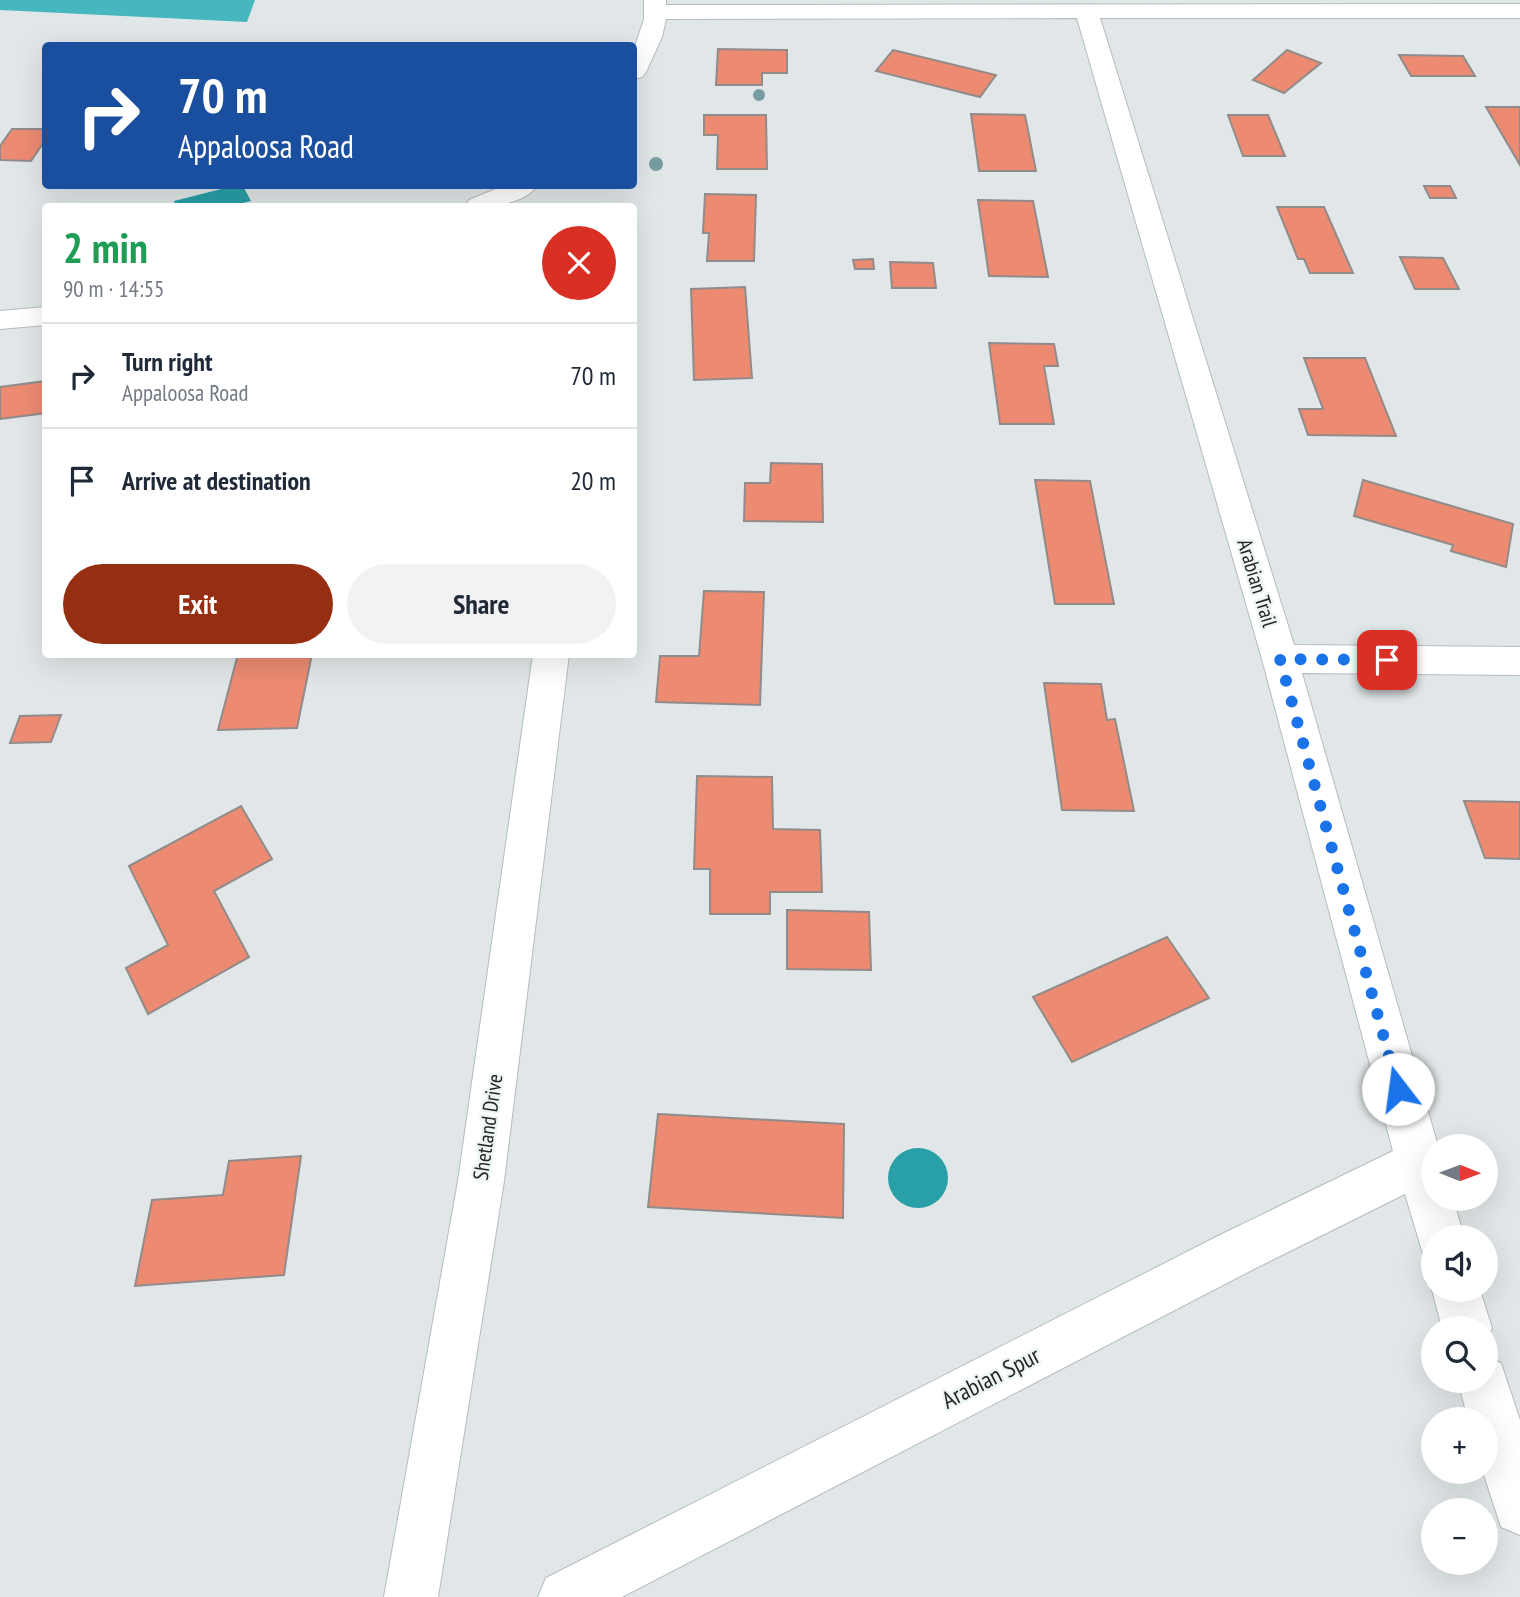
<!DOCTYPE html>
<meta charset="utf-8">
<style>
:root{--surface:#fff;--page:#f2f2f3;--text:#1f2937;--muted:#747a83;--line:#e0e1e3;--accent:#962e12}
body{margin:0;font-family:"PT Sans Narrow",sans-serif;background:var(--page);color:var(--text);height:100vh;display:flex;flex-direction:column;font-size:26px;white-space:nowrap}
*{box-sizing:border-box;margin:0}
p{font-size:23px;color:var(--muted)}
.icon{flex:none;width:38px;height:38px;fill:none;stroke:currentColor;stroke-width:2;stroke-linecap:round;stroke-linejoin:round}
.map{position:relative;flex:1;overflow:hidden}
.side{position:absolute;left:42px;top:203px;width:595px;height:455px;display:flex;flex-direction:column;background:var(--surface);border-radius:7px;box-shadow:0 7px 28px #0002}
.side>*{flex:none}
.banner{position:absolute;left:42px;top:42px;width:595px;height:147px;border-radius:7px;box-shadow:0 7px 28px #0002;background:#1a4fa0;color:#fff;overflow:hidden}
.needle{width:46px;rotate:91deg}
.tools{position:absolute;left:1421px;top:1134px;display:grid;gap:14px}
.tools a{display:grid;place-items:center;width:77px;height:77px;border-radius:50%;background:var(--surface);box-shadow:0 7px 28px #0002;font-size:35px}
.pin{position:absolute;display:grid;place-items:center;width:60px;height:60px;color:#fff;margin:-30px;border-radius:14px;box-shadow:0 4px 10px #0006}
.me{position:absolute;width:77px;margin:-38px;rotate:345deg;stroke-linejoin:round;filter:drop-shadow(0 0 5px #0008)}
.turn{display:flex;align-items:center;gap:24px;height:147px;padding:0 21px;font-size:32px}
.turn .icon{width:91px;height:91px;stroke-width:2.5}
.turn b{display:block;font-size:49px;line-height:60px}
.round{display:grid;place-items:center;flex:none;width:74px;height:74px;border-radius:37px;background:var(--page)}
.headline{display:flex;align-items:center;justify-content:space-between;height:119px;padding:0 21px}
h1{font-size:42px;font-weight:600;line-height:52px;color:#1e9e55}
.primary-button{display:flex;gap:14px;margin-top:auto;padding:14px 21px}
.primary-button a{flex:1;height:80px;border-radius:42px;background:var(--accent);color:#fff;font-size:28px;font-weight:600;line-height:80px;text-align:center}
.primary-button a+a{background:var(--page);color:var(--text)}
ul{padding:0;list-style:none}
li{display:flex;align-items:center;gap:21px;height:105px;padding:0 21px;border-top:2px solid var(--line)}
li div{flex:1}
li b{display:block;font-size:26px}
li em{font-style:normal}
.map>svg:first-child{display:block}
.forest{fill:#46b7be}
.water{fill:#29a0a7}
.building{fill:#ed8b72;stroke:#918b8a;stroke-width:2}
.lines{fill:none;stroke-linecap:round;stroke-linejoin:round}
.minor-casing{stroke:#b6bcbd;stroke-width:2}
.minor{fill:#fff;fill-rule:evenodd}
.tree{fill:#789da0}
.route{stroke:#1a73e8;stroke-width:12;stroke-dasharray:0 21.6}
.labels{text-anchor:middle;stroke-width:5;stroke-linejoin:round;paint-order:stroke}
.street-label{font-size:21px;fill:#242626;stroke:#eef5f5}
.near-street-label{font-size:24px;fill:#242626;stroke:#eef5f5}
</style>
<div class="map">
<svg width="1520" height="1597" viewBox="0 0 1520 1597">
<rect width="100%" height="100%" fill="#e1e7e8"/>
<path class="forest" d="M0,0H255L247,22L0,10Z"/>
<path class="water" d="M233,186H243L251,201L230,206H176L174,201Z
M888 1178a30 30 0 1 1 60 0a30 30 0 1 1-60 0Z"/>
<path class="building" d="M718,49L787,50V73H762V85H716Z
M893,50L996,75L980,97L876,71Z
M1287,50L1321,63L1284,93L1253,80Z
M1399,55L1463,56L1475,76H1411Z
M1486,107H1520V165Z
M971,114L1025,115L1036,171H979Z
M704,115H766L767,169H717L718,135H704Z
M1228,115H1268L1285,156H1243Z
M12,129H46V139L31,161L0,160V146Z
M1424,186H1450L1456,198H1430Z
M705,194L756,195L754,261H707L709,233H703Z
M978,200L1033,201L1048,277L989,276Z
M1277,207H1324L1353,273H1310L1304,259H1298Z
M1400,257L1443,258L1459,289H1415Z
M873,259L874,269H855L853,260Z
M890,262L933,263L936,288H892Z
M745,287L752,378L694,380L691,289Z
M989,343L1054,344L1058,366H1044L1054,424H1000Z
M1304,358H1365L1396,436L1308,435L1299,409H1323Z
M46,381V413L0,419V387Z
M771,463L822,464L823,522L744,521L745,483H770Z
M1035,480L1090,481L1114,604H1055Z
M1363,480L1513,524L1506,567L1451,551L1453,545L1354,516Z
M704,591L764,592L760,705L656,702L660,656H699Z
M238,654H312L297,728L218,730Z
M1044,683L1101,684L1107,720L1115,719L1134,811L1062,810Z
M61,715L51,742L10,743L20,716Z
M697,776L772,777L773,829L820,830L822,892H770V914H710V869H694Z
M1464,801L1520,802V859L1485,858Z
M241,806L272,859L214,891L249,957L148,1014L126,968L168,945L129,866Z
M787,910L869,912L871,970L787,969Z
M1167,937L1209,998L1072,1062L1033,997Z
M658,1114L844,1124L843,1218L648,1207Z
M301,1156L284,1275L135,1286L152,1200L223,1195L229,1161Z"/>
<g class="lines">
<defs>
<path id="minor" d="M644,0H666V5L1520,4V18H1100L1294,645L1520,647V675L1302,673L1438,1146H1433V1199H1453L1464,1237H1433V1258L1423,1254L1405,1194L1254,1269L622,1597H538L546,1578L1220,1235L1393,1151L1262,659L1077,18L666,19L662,37L646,72L642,77L634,79V49L644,19Z
M503,186H537C524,205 486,208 465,206L469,200Z
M46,307V325L0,329V311Z
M533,654H569L504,1181L438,1597H384L458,1181Z
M1433,1286V1290H1480L1492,1328L1486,1342V1328H1442L1432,1290Z
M1486,1357L1501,1363L1520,1420V1535L1501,1527L1483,1472H1486V1419H1468L1458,1381H1486Z"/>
</defs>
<use href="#minor" class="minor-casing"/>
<use href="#minor" class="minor"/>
</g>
<g class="tree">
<circle cx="759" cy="95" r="6"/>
<circle cx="656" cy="164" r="7"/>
</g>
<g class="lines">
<path class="route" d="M1387,660L1280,659L1398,1089"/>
</g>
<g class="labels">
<g class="street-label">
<text transform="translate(1257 583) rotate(73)" y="7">Arabian Trail</text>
<text transform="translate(488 1127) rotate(-82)" y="7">Shetland Drive</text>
</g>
<g class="near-street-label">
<text transform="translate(991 1378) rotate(-27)" y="8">Arabian Spur</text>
</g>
</g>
</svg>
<div class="tools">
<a><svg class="needle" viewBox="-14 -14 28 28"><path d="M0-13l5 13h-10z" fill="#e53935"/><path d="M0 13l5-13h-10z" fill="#747a83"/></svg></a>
<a><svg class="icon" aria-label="sound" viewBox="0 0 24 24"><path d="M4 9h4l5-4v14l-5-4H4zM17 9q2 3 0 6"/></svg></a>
<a><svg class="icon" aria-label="search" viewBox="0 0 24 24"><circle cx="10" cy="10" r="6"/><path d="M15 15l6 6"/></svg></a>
<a>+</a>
<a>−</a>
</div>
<div class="pin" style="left:1387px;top:660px;background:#d93025"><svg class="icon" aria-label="arrive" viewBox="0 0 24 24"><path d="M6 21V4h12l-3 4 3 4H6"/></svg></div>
<svg class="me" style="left:1398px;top:1089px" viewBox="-20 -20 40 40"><circle r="19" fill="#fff"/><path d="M0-13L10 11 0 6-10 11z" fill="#1a73e8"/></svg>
<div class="banner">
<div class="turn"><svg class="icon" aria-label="right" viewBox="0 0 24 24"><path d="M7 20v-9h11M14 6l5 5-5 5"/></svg><div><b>70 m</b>Appaloosa Road</div></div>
</div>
<section class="side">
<div class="headline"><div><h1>2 min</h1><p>90 m · 14:55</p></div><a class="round" style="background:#d93025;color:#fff"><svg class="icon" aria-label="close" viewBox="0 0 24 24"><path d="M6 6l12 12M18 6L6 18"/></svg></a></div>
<ul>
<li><svg class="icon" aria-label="right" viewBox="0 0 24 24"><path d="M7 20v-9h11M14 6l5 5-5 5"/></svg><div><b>Turn right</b><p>Appaloosa Road</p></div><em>70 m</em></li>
<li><svg class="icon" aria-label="arrive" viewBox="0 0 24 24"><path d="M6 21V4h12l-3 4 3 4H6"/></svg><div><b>Arrive at destination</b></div><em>20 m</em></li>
</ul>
<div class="primary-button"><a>Exit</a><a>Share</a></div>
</section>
</div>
